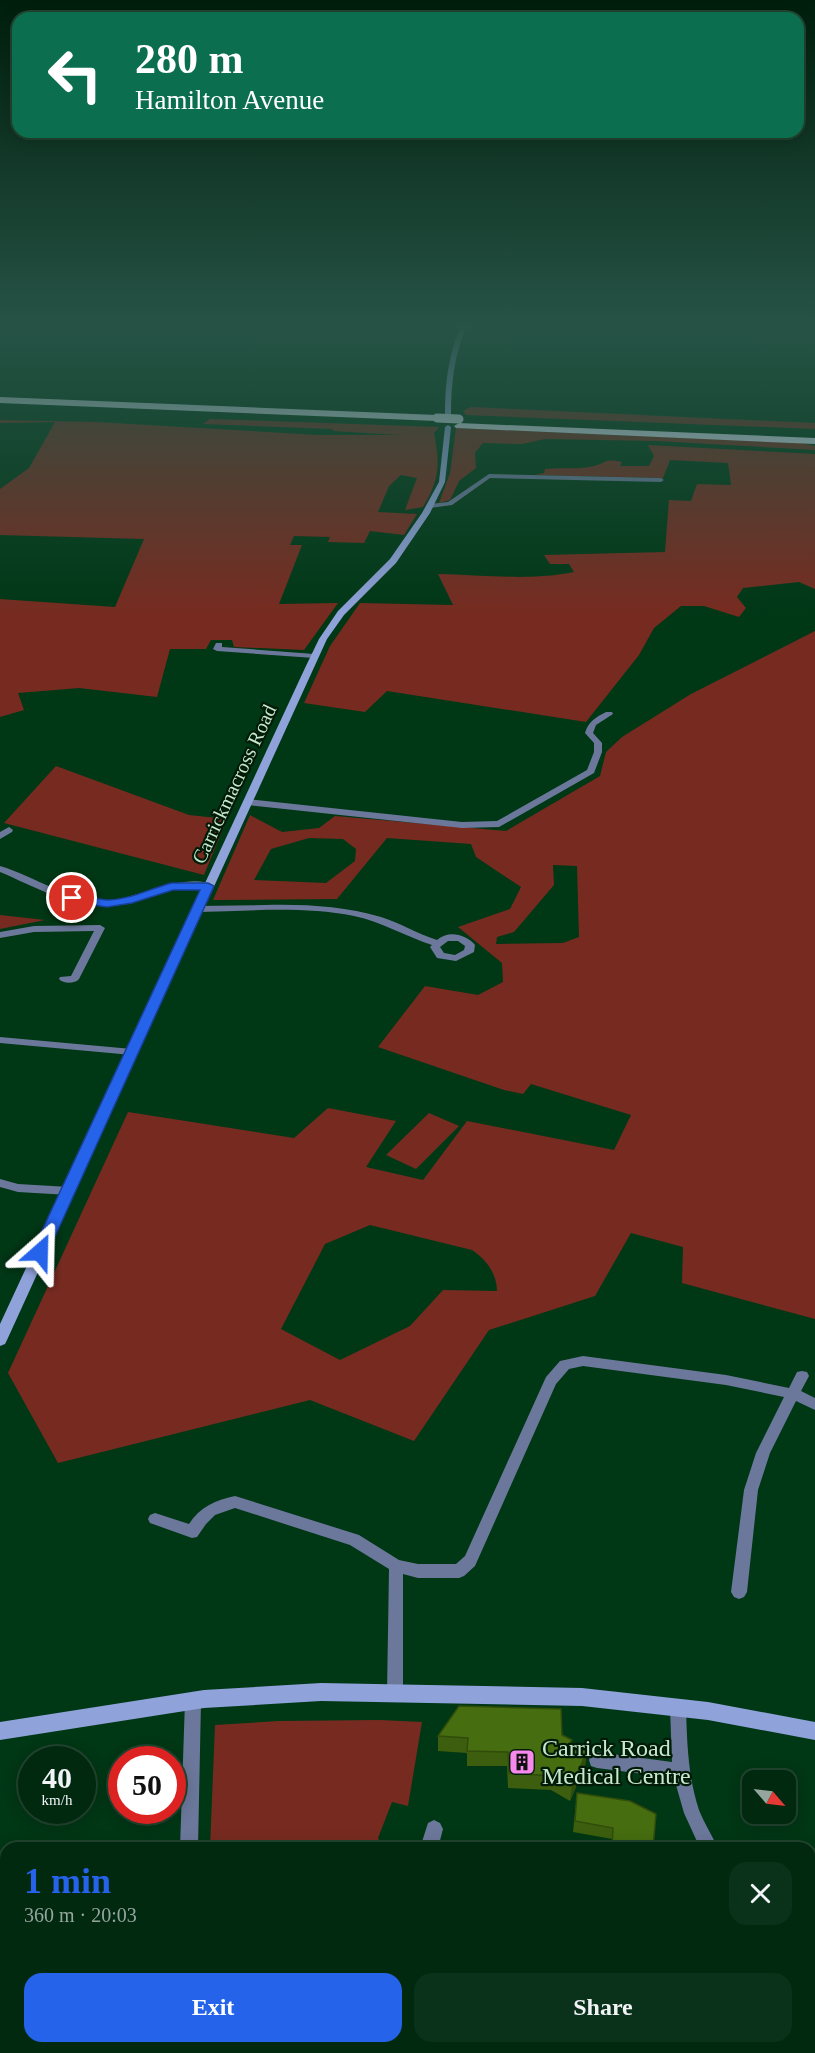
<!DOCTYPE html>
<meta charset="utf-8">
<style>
:root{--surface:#002910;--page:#0a3119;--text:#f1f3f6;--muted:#95a69f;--line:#224530;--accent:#2563eb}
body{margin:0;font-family:Georgia,serif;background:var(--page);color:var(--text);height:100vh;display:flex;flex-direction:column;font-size:22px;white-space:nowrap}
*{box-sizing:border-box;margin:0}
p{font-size:20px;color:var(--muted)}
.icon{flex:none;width:33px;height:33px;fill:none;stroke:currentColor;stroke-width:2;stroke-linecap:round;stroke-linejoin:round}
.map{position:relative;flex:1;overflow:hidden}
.side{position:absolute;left:0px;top:1842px;width:816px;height:212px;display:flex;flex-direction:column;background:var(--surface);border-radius:18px 18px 0 0;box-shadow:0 3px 15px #0003,0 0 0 2px var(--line)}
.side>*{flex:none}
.banner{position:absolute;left:12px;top:12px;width:792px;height:126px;border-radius:18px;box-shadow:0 3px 15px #0003,0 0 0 2px var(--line);background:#0b6e4f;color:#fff;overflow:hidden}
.needle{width:39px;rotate:118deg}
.controls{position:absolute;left:742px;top:1770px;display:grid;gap:12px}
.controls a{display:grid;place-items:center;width:54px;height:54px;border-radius:12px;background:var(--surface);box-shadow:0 3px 15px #0003,0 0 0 2px var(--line);font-size:30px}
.speed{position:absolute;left:18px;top:1746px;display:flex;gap:12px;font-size:30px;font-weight:700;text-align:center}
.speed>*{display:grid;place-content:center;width:78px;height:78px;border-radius:50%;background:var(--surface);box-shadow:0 3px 15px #0003,0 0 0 2px var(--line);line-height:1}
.speed small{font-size:15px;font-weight:400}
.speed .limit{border:9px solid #d22;background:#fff;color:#111}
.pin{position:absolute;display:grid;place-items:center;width:51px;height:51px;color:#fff;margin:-26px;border:3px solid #fff;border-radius:50%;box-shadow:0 2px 6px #0007}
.me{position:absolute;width:66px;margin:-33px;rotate:25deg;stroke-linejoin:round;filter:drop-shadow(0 0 4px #0008)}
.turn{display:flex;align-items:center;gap:21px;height:126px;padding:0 24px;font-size:27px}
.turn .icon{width:78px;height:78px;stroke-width:2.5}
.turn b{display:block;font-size:42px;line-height:51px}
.round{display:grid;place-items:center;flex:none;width:63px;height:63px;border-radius:18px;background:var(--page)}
.head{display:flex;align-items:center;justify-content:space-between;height:102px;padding:0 24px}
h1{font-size:36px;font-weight:600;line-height:45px;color:var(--accent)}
.action{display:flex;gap:12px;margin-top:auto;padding:12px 24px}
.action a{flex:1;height:69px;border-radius:18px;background:var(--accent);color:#fff;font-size:24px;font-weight:600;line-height:69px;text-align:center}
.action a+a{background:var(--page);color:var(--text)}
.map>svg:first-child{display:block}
.green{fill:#772b20;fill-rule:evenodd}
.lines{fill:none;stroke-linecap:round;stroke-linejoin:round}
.street{fill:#6c789b;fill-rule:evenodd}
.secondary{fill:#90a2da;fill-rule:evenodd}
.highway{fill:#dee4f6;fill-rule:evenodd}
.highway-bridge{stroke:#dee4f6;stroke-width:9}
.wall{fill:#3c5e0e}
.shaded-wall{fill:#314c0b}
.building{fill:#466d10;stroke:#314c0b;stroke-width:1.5}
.route{fill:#2563eb;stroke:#184099;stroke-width:1.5}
.labels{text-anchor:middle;stroke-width:4.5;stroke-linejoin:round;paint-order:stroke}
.street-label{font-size:20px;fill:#c7e8cd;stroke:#011b08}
.near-poi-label{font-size:24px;fill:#c7e8cd;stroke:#011b08;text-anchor:start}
</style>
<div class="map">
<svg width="815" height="2053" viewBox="0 0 815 2053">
<rect width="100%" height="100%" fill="#003715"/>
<path class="green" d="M471,407L815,423V429L466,415L463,411Z
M210,419L439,427L434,433C440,464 440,479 423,507L405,510L417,478L401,475L389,486L378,512L417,514L404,535L370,531L364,543L328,542L330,537L294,536L290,545H302L279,604L338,603L304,650L234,647L232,640H211L206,649H170L157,697L79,688L18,693L24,710L0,717V599L115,607L144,539L0,535V489L29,468L55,422L0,423V420L96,422L318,435H400L333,431L332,429L203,424Z
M456,428L801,443L815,446V450L656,441L545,439L522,444L483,443L475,453L476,468L459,481L450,500L439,503L450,473Z
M648,445L815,454V589L799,582L743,588L737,597L746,608L739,617L704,606H681L654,628L639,655L586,722L387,691L365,712L304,703L330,646L360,603L453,605L438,574C482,575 531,581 574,572L569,564H550L544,555L665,552L669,500L691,501L697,484L731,485L728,463L670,460L663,478L535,475L544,473L545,469C561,467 579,470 594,466C607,463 603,458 622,462L620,466H649L654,456Z
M815,631V1319L682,1283L683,1247L631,1233L595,1296L489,1330L414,1441L310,1400L58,1463L8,1373L128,1112L294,1138L328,1108L396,1121L366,1167L423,1180L467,1121L614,1150L631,1115L531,1084L523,1094L504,1090L378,1047L425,986L478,995L503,982L502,963L458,927L510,909L521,887L476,857L471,844L387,838L337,899L213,900L250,815L282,832L319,828L335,816L506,831L600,776L606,752L622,737L691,694ZM309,838L343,839L356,849L355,861L326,883L254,880L271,849ZM553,865L577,866L579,937L563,943L496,944L497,937L514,932L554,885ZM370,1225L472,1250C486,1259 497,1274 497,1291L443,1290L410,1326L340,1360L281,1329L325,1244Z
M56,766L189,815L227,819L204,875L4,823Z
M0,915L45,920L0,929Z
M429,1113L459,1126L416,1169L386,1155Z
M380,1720L422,1722L408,1806L392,1802L378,1838L384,1848H210L215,1725L279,1721Z"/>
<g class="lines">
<path class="street" d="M489,474L661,478L664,480L661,482L490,478L452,505L430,508L427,506L430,504L448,502Z
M216,643H222V647L314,654L318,656L314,658L217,651L213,649Z
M606,712H612L613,714L596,725L593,733L602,743V752L594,773L499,827L462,828L247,805L243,802L247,799L462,822L497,821L587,770L594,752V743L585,733C588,722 596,717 606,712Z
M9,827L13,830L12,832L0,839V832Z
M0,866C38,877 72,905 114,900C138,897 192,871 213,886L208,889C194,888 180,888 167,891C149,895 132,903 114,905C73,910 36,887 0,872Z
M265,905C304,904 343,906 381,917C400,923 418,934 437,940C448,930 466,934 475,945L474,952L456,961L437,958L430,947L432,945C405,936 382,922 354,916C303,906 250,911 198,912L193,909L198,906ZM448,941H458L465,946L464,950L455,955L444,953L440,947Z
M100,925L105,928L79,979C75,984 63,984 59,979L60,977L71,976L94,931L34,932L0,938V932L34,926Z
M0,1037L132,1049L137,1052L132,1055L0,1043Z
M0,1179L18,1184L69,1187L73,1188L75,1191L73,1194L69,1195L18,1192L0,1187Z
M583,1356L726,1375L789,1388L797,1372L802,1371L807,1372L809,1376L801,1391L815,1398V1410L796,1401L770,1453L758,1490L747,1592L744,1597L739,1599L734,1597L731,1592L744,1490L756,1453L784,1397L726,1385L583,1366L569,1369L556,1384L475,1566L464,1576L459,1578H418L403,1574V1693L401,1698L395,1701L389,1698L387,1693L389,1569L350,1545L235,1508L215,1515L206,1524L197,1537L192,1538L150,1523L148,1519L150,1515L155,1513L189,1524C200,1507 215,1500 235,1496L359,1535L399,1560L418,1564H456L465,1556L546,1377L560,1361Z
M193,1693L199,1696L201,1701L198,1848H180L185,1701L187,1696Z
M678,1700L684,1703L686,1708C687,1742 688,1777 699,1810C704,1823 712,1835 718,1848H700L684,1813L674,1778L597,1768L591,1766L589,1760L591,1754L597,1752L672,1762L670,1708L672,1703Z
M434,1820L440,1823L443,1829L438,1848H420L428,1823Z
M810,1939L815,1941V1961L810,1959Z
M136,2048H154L152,2053H134Z
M705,2048H728L730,2053H707Z"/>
<path class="secondary" d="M461,326H467C454,355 451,384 451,415L448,417L445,415C445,384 448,355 461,326Z
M448,425L451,427L445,482L430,513L396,563L344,615L327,639L7,1340L5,1344L0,1346V1324L305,668L319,639L338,611L390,559L422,513L439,482L445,427Z
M321,1683L582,1688L708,1702L815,1722V1740L708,1720L582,1706L321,1701L204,1708L0,1740V1722L204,1690Z"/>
<path class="highway" d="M0,397L437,415L442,418L437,421L0,403Z
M459,423L815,438V444L456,428L454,426Z"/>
<path class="highway-bridge" d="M437,418L459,419"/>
</g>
<path class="wall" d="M562,1735L571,1743L587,1751L585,1766L570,1801L551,1790L508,1788L507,1766H467V1753L438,1751V1736Z
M577,1793L653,1848H611L612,1839L573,1832Z"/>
<path class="shaded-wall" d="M587,1751L585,1766L570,1801L572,1786Z"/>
<path class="building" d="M459,1706L561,1709L562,1735L572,1740L570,1743L587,1751L572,1786L553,1776L509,1773L508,1752L467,1751L468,1738L438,1736Z
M577,1793L630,1801L656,1814L653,1848H612L613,1828L575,1821Z"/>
<linearGradient id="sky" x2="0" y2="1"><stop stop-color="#001e0c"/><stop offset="0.53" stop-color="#265346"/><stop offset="1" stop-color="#265346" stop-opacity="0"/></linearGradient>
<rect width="815" height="614" fill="url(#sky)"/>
<path class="route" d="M172,883H208L214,886L48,1252L46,1257H34L32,1252L200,890H173L132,903L107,907L72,902L66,898C76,890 95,900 107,900C130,900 151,888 172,883Z"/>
<defs>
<symbol id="building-square" viewBox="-11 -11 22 22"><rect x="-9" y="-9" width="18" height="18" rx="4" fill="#f788ec" stroke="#011b08"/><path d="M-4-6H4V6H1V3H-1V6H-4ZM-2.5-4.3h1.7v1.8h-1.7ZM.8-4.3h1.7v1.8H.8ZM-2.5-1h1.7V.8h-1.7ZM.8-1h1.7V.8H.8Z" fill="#111"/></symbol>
</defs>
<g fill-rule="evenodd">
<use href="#building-square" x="507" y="1747" width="30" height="30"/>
</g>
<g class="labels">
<g class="street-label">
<text transform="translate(234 784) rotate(-65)" y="7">Carrickmacross Road</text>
</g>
<g class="near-poi-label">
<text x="542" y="1756">Carrick Road<tspan x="542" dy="28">Medical Centre</tspan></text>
</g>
</g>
</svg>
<div class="controls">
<a><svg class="needle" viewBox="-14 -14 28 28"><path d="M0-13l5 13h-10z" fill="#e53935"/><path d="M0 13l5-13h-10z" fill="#95a69f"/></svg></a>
</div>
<div class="speed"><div>40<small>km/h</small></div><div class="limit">50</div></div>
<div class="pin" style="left:72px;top:898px;background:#d93025"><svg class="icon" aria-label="arrive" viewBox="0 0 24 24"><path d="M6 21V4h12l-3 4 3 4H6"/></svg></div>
<svg class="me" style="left:40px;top:1252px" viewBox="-20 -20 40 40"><path d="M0-17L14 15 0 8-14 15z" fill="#2563eb" stroke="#fff" stroke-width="4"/></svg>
<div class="banner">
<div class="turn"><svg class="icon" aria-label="left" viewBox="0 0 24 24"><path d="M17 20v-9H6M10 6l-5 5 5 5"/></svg><div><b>280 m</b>Hamilton Avenue</div></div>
</div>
<section class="side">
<div class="head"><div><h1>1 min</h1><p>360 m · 20:03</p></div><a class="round"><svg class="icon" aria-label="close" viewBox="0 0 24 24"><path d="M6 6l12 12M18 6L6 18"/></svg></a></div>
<div class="action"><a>Exit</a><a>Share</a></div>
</section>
</div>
